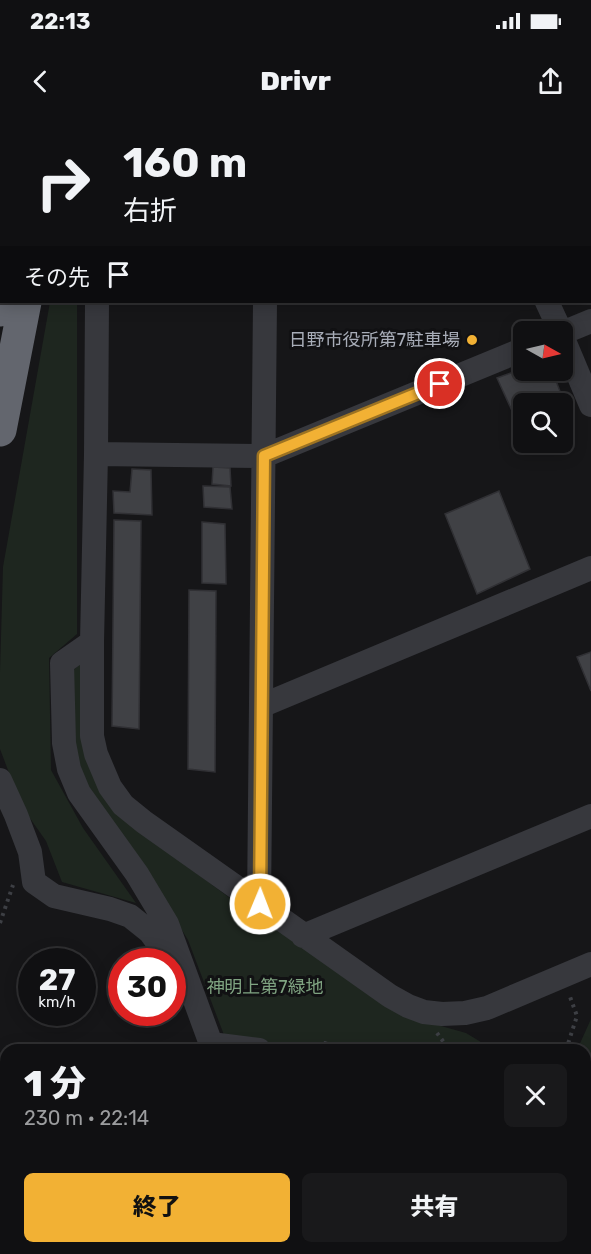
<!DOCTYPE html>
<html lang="ja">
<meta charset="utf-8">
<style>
:root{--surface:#101012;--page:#19191b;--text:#f1f3f6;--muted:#9c9d9f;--line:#303032;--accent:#f2b134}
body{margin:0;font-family:Rubik,"Noto Sans JP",sans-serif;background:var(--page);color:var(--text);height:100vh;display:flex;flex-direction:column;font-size:22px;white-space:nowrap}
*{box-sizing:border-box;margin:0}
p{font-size:20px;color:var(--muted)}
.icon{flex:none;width:33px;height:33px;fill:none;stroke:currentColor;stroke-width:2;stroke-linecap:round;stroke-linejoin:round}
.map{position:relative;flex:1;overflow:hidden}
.drawer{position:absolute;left:0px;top:924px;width:591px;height:210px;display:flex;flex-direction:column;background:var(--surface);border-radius:18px 18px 0 0;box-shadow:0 3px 15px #0003,0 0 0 2px var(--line)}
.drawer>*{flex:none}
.top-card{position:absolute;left:0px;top:0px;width:591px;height:183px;box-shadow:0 3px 15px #0003,0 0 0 2px var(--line);background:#101012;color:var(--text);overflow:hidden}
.needle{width:39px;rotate:98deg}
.buttons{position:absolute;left:513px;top:201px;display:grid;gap:12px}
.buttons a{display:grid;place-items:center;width:60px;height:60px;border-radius:9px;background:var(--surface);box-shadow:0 3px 15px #0003,0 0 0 2px var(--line);font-size:30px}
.speed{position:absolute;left:18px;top:828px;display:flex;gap:12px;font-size:30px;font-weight:700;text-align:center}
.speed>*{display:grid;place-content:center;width:78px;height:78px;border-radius:50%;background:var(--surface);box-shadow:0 3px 15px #0003,0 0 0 2px var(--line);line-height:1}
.speed small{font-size:15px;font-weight:400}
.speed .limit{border:9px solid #d22;background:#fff;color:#111}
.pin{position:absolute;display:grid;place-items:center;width:51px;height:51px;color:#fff;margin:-26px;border:3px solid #fff;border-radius:50%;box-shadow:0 2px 6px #0007}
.me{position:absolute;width:66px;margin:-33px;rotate:1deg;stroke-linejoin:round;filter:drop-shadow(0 0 4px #0008)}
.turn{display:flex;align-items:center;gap:21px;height:126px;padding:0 24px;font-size:27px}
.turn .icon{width:78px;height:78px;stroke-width:2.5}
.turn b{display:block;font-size:42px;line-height:51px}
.then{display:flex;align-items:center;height:57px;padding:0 24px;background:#0003;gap:12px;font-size:22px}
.round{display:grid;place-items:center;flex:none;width:63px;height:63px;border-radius:9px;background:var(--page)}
.overview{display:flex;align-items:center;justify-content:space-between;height:102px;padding:0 24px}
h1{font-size:36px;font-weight:800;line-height:45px}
.action{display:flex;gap:12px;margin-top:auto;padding:12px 24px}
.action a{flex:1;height:69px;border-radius:9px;background:var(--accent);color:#111;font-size:24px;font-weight:800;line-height:69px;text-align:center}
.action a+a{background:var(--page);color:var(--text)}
.status{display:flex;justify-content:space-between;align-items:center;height:42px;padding:0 30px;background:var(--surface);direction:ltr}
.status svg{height:16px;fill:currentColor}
header{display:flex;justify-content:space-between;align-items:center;height:78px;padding:0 24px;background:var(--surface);font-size:27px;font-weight:800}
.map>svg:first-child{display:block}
.green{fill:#1e261f}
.building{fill:#404145;stroke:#303034;stroke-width:1.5}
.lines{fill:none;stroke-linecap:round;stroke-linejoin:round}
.path{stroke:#3d3f44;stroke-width:4;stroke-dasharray:3 4.5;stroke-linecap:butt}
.minor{stroke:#37383d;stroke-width:24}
.highway{stroke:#63666e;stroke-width:33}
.route-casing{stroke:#9d7322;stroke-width:15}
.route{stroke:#f2b134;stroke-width:10}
.poi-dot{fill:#f2b134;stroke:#111113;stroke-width:2}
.labels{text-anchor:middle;stroke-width:6;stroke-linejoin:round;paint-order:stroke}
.poi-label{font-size:18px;fill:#a8adb8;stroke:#111113;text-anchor:end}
.park-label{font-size:18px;fill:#7fa381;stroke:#111113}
</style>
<div class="status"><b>22:13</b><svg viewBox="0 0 49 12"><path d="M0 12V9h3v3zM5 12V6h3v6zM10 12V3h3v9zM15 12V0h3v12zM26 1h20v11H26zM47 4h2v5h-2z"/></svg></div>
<header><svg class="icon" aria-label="back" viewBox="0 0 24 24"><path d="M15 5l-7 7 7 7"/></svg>Drivr<svg class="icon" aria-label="share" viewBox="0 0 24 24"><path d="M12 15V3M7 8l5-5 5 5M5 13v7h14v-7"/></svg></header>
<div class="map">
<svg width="591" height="1134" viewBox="0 0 591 1134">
<rect width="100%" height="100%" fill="#161618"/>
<path class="green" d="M50,182H77V514L49,538L51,650L83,708L136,783L62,762L46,721L22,687L0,629V552L3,447Z
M83,542L86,637L133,706L258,799L296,821L416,899L466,913L494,930H281L224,915L188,820L145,750L92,673L74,642L71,552Z
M591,899V962L585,959V930H577Z"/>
<path class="building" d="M85,0H139V2H85Z
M508,0H591V131H590V2H509Z
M524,248V250H552L573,306L562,311V284H524V317L497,258Z
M213,347L230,348L231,366L212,364Z
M132,349L151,350L152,395L114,393L113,371L130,372Z
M203,366L230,367L232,389L204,387Z
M499,371L530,449L477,474L445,394Z
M114,400L141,401L139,609L112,606Z
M202,402L225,404L226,464L202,463Z
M189,470L216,471L215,652L188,649Z
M591,532V571L577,537Z"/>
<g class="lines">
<path class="path" d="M0,803L13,765
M437,913L448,928L443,930
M295,930L325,923L341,930
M566,930L577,896L569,874
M585,1071L591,1131"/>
<path class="minor" d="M457,0L458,2
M266,2V0
M97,182L96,334L92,522V616L96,634L110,667L123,685L144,702L390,876L408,886L424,892L442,894L465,893L487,888L591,844
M547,182L561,212
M562,213L591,201
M562,216L591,285
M96,334L264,336L524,229
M92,522L62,543L64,623L69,649L79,673L137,754L167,804L211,924V930
M261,586L591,448
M0,660L16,695L30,732L34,762L54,776L110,789L130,796L150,812L172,842
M259,784L265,182
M303,816L591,696
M211,924L259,930
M216,1128L226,1134
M129,1134L131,1128
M382,1134L383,1128"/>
<path class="highway" d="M37,2V0
M61,2L62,0
M0,190L2,182
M0,310L25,182"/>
</g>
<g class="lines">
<defs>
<path id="route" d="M260,784L264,336L440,264"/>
</defs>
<use href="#route" class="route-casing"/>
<use href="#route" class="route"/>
</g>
<circle class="poi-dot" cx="472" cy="220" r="6"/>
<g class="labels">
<g class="poi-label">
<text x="460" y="226">日野市役所第7駐車場</text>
</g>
<g class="park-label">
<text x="265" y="873">神明上第7緑地</text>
</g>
</g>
</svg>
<div class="buttons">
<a><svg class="needle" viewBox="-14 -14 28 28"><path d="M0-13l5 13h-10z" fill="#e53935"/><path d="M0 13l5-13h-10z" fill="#9c9d9f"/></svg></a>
<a><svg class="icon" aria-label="search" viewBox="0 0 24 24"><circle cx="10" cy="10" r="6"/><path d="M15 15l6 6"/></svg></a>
</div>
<div class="speed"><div>27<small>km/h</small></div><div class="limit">30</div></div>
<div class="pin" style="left:440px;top:264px;background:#d93025"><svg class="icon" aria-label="arrive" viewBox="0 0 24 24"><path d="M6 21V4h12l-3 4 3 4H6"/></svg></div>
<svg class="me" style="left:260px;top:784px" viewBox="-20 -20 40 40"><circle r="17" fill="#f2b134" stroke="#fff" stroke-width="3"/><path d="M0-11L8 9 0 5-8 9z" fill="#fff"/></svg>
<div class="top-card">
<div class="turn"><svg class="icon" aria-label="right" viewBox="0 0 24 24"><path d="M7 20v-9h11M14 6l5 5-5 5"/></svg><div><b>160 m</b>右折</div></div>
<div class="then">その先<svg class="icon" aria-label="arrive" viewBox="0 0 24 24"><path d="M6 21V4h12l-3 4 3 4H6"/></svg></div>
</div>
<section class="drawer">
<div class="overview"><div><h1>1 分</h1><p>230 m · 22:14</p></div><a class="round"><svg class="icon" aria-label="close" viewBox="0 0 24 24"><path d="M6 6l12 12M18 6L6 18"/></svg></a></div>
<div class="action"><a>終了</a><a>共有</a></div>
</section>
</div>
